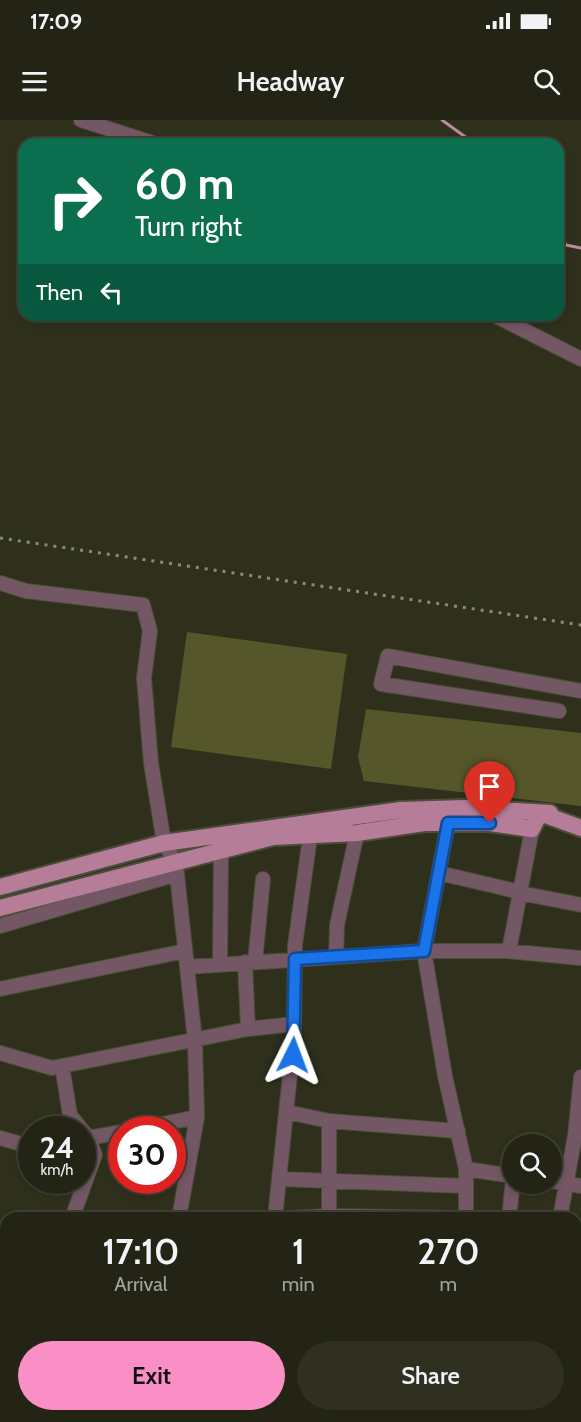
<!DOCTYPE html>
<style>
:root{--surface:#232415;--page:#2f3022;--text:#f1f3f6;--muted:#a3a4a0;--line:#404134;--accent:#fa8fc6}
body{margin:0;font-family:Cabin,sans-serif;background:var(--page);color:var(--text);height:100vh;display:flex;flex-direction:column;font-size:22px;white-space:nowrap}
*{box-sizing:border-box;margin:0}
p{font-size:20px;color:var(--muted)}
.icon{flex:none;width:33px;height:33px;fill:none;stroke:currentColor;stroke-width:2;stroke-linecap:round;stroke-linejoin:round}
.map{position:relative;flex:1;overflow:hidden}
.drawer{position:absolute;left:0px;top:1092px;width:582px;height:210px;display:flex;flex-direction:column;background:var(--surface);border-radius:18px 18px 0 0;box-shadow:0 3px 9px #0003,0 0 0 2px var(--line)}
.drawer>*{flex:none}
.top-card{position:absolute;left:18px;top:18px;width:546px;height:183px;border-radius:18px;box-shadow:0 3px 9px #0003,0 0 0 2px var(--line);background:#0b6e4f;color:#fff;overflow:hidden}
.buttons{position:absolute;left:502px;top:1014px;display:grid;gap:12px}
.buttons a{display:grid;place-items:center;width:60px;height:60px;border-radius:50%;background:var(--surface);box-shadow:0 3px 9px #0003,0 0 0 2px var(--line);font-size:30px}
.speed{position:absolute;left:18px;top:996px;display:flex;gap:12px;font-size:30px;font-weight:700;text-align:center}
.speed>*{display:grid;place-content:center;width:78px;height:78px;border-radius:50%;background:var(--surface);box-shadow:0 3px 9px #0003,0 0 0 2px var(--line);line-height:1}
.speed small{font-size:15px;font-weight:400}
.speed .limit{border:9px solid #d22;background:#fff;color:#111}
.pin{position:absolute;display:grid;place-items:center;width:51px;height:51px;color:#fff;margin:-62px -26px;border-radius:50% 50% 50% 0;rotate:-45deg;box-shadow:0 0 6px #0007}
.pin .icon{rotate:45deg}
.me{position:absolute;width:66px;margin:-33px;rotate:3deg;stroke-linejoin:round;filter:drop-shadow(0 0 4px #0008)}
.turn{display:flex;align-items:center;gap:21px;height:126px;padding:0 18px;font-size:27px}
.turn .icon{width:78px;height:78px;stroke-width:2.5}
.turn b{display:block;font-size:42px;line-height:51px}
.then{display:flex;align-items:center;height:57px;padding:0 18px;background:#0003;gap:12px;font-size:22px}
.eta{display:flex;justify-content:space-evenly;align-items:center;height:102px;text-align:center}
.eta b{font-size:36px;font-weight:600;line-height:42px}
.primary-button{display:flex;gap:12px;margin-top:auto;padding:12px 18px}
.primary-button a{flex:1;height:69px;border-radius:36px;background:var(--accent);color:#111;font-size:24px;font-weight:600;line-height:69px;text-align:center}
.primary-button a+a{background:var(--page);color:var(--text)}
.status{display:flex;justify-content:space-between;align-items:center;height:42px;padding:0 30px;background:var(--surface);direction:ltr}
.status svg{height:16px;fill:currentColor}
header{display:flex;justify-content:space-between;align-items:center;height:78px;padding:0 18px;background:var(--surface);font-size:27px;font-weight:600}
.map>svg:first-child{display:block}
.green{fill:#555629}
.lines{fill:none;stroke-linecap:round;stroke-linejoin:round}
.stream{stroke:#b88b9e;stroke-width:3}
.minor-casing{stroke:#4c4d3a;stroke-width:16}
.major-casing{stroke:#4c4d3a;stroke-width:20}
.minor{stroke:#735764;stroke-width:14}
.major{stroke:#b67d99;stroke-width:16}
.rail{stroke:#898a7a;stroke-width:3;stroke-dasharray:3 6;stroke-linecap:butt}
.route-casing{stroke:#114b97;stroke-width:15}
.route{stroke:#1a73e8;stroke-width:10}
</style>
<div class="status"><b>17:09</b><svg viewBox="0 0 49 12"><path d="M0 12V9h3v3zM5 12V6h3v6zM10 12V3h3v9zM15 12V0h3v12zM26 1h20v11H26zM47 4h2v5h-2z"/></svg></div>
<header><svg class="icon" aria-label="menu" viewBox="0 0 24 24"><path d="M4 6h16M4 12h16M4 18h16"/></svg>Headway<svg class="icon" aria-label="search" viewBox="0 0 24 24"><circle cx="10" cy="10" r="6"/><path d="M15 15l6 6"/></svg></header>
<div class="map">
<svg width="581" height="1302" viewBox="0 0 581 1302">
<rect width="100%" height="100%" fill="#2f301c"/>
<path class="green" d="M187,512L347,534L331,649L171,627Z
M366,589L581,613V686L364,661L358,637Z"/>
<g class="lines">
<path class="stream" d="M442,0L475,24
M558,111L566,125L581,128"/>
<defs>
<path id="minor" d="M81,0L156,24
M494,195L581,239
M0,463L26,471L143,485L150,511L144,558L151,643L164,723L175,742L177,754L195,921L197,997L179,1098
M559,591L381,564L388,536L581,571
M448,703L424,831L445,956L466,1049V1098
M439,753L520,772
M520,773L581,785
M0,806L177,754
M509,831L532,709
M336,837L337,805L357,713
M245,842L248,909
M255,842L263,759
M220,843L221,731
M187,847L424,831H505L581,838
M0,869L185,831
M0,933L52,948L248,909L294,904
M62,946L70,995L82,1010
M287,992L329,1001L458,1011
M133,1010L197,997
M0,1018L32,1027
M82,1019L122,1012
M466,1049L513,1056
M280,1059L466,1066
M552,1061L581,1066
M72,1098L95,1035L89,1018L82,1010
M275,1098L294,916L295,825L310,717
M289,1098L329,1096L466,1098
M329,1098V1001
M509,1098L513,1060
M560,1098L575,1016L581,957
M576,1118L581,1119
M576,1219L581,1220
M0,1269L6,1266
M576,1285L581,1286
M0,1292L7,1302
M116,1296L117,1302
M465,1296V1302
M216,1302L217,1296
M260,1302H264
M305,1302L308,1296
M378,1302V1296
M530,1302L531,1296"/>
<path id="major" d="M0,767L164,723L401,690L465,688L550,693
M0,788L273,717L357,713L424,703H490L532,709L540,693L581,708"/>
</defs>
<use href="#minor" class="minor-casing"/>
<use href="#major" class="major-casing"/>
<use href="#minor" class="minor"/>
<use href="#major" class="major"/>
<path class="rail" d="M0,418L581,505"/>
</g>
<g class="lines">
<defs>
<path id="route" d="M293,935L295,839L424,831L448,703H490"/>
</defs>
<use href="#route" class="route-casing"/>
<use href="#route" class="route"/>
</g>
</svg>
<div class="buttons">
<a><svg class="icon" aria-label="search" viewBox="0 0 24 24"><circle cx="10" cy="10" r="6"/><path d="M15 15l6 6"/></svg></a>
</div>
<div class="speed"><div>24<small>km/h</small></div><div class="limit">30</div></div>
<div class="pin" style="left:490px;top:703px;background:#d93025"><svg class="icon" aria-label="arrive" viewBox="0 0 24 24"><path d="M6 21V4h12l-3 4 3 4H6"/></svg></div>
<svg class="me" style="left:293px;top:935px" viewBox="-20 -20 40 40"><path d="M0-17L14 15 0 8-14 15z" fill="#1a73e8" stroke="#fff" stroke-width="4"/></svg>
<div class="top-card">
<div class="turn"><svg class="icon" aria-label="right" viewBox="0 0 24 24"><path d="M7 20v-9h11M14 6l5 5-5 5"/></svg><div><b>60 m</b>Turn right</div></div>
<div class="then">Then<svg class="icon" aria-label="left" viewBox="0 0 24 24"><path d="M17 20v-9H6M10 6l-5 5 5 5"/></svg></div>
</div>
<section class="drawer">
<div class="eta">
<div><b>17:10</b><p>Arrival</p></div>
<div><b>1</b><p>min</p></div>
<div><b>270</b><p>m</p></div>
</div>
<div class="primary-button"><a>Exit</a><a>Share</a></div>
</section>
</div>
